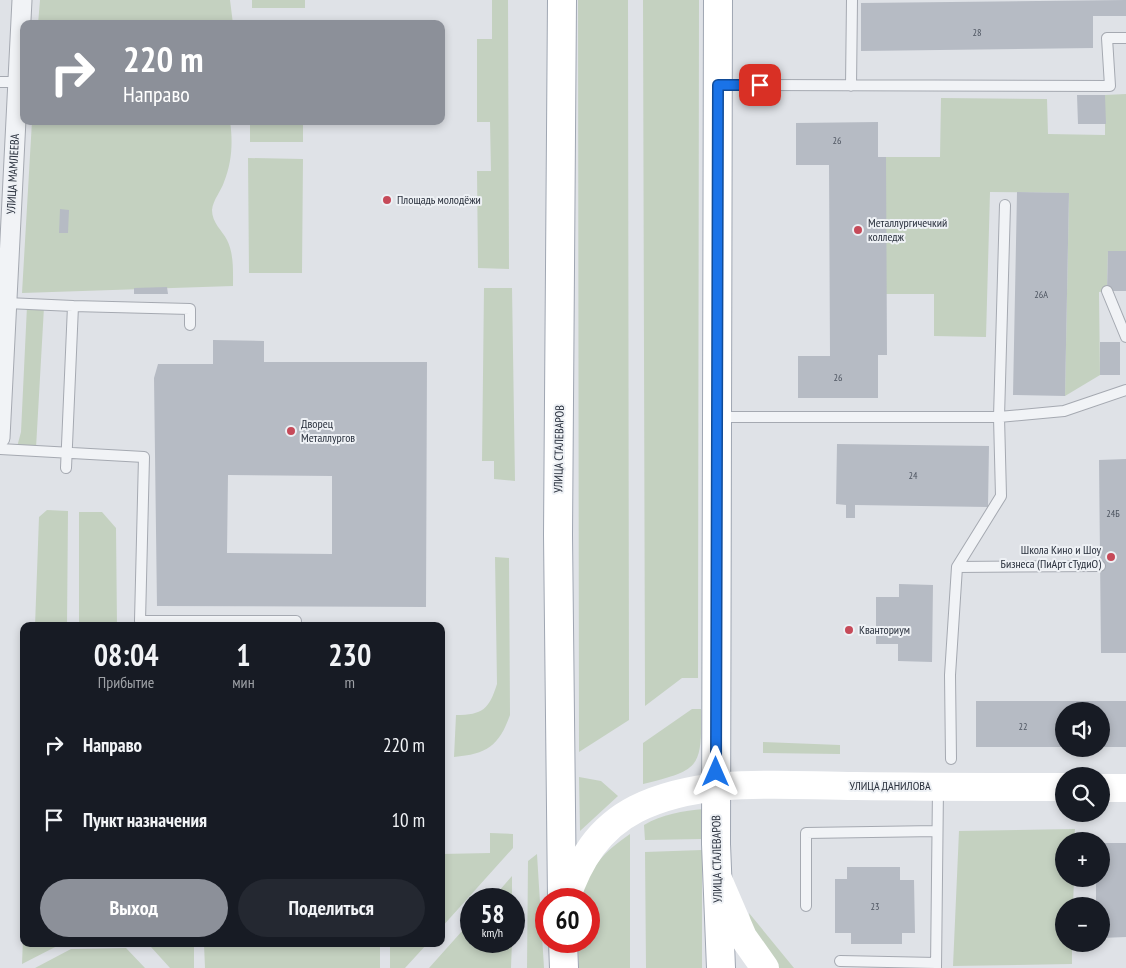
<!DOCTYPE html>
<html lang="ru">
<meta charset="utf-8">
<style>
:root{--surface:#171b24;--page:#242831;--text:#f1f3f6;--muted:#9ea1a6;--accent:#8c9099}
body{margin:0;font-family:"PT Sans Narrow",sans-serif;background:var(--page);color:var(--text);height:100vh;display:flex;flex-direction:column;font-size:19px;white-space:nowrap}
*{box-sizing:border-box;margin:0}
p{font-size:16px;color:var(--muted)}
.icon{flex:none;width:28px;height:28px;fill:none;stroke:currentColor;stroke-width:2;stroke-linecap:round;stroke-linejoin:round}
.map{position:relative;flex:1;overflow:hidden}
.sheet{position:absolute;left:20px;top:622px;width:425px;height:325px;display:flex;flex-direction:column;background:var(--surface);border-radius:10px;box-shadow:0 2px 8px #0003}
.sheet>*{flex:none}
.guide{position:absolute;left:20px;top:20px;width:425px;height:105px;border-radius:10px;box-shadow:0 2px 8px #0003;background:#8c9099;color:#fff;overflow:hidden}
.fabs{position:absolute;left:1055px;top:702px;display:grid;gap:10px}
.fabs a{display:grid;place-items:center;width:55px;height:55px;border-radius:50%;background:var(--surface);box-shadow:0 2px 8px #0003;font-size:25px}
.speed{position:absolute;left:460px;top:888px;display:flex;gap:10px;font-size:25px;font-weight:700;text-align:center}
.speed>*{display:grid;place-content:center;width:65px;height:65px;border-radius:50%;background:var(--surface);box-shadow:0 2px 8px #0003;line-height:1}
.speed small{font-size:12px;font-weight:400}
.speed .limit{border:8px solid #d22;background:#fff;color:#111}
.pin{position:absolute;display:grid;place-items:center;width:42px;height:42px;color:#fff;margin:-21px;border-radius:10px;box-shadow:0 2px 8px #0006}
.me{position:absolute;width:55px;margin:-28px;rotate:0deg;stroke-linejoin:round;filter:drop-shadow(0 0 4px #0008)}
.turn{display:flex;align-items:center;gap:18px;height:105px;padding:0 20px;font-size:22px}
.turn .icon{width:65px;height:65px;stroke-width:2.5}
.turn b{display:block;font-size:35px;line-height:42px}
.eta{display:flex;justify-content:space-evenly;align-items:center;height:85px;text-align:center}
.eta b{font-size:30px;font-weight:800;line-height:35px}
.cta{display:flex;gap:10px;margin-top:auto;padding:10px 20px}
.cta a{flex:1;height:58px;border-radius:30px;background:var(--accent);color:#fff;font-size:20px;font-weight:800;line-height:58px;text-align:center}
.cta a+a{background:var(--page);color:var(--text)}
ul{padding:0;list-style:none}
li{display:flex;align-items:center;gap:15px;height:75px;padding:0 20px}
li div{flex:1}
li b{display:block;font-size:19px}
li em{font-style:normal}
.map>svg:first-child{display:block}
.green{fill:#c4d1c0}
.building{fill:#b6bbc4;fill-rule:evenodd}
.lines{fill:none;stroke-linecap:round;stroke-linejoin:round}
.lane-casing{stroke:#a5a9b1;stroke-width:12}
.street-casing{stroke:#a5a9b1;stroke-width:21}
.primary-casing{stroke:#9fa6b2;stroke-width:30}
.lane{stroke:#f1f3f6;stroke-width:10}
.street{stroke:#f1f3f6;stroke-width:19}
.secondary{stroke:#fff;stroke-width:28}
.primary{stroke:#fff;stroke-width:28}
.route-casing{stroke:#114b97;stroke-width:12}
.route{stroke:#1a73e8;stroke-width:9}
.poi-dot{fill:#c64a59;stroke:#eef1f5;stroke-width:2}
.labels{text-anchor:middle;stroke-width:4;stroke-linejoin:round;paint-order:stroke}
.number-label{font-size:10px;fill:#4c535f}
.street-label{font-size:12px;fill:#29303d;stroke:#eef1f5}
.poi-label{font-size:12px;fill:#29303d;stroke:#eef1f5;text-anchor:start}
</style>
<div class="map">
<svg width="1126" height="968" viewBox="0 0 1126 968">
<rect width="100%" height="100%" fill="#dfe2e7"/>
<path class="green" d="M40,0H230L233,24H38Z
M252,0H305V8H252Z
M492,0H508L509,269L478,268L477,171H491L490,122H477V39H492Z
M578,0H628L629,720L579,752Z
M643,0H699L698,678H682L645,706Z
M1126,94V251H1108L1107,291L1099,292L1100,375L1065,396L1069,193L990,192L986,337L934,336V294H886V157H940L941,98L1047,99L1048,134L1105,135V95Z
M32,121H230C233,142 232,162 224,182C221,191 213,200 212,210C212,223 222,230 227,240C234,254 233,271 233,286L22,293Z
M250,121H303V142H250Z
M248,158L303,159L302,273H249Z
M484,288H512L515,481L494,479V461H482Z
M27,306L44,307L36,448L17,447L21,432Z
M47,510L68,511L67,626H35L39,517Z
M79,512H102L116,528L117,626H79Z
M495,557L509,558L510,715C499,746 487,754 454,757L456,715C483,715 489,709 497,684Z
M692,709H701C702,768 700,770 643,784V743Z
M763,742L840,745V754L763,753Z
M579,777L601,781L618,796L580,831Z
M704,809L702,839L645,840L644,825C662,814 683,811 704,809Z
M1075,829L1074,841H1064V879H1074L1073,906H1064V944H1072V964L953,966L959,831Z
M490,833L513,834V848L441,928V854L490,853Z
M630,834V968H579L578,941H589V899H581C588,868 605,851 630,834Z
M702,850V968H646L645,852Z
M537,854L544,968H527L528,861Z
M512,876V899H492Z
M24,913V944H61L22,964Z
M749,913L794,968H778L751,926Z
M471,921V941H512L511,968H429Z
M179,944H194V968H170L151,947Z
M204,944H380V968H205Z
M390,944H427L405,968H390Z
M126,948L145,968H35L71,949Z"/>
<path class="building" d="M1126,0V16H1093V48L861,51V3Z
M1077,95H1105L1106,124H1078Z
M878,122V157H886L887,355H878V398H798V356H830L829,165H796V123Z
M1017,192L1069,193L1065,396L1013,395Z
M60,209L69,210L68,233H59Z
M1108,251H1126V291H1107Z
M167,287L168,294H134V288Z
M213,340L264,341V362H427L426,607L157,606L154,378L158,364H213ZM228,475L332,476V554L227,553Z
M1100,342H1120V375H1100Z
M837,444L989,446L988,507L855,505V518H846V505L836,504Z
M1126,459V653H1101L1099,460Z
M899,584L933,585L932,662L898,661V644H876V597H899Z
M976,701H1126V747H1101V711H1064V747H976Z
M1101,843H1126V937L1101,938V906H1096V879H1101Z
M847,867H900V880H914L915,933H902V944H851V933H835V879H847Z"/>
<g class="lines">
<defs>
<path id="lane" d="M0,82H18
M720,85L1110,86L1107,38H1126
M851,86L852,0
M1107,291L1126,337
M7,303L73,306L66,468
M73,306L190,309V325
M718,417H999L1064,411L1126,390
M0,449L144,457L140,621H296
M957,567L1100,566
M951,759L950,675L957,567L1001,496L999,417L1005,205
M806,906V833L937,831
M840,961L936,963
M936,968L938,788"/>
<path id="street" d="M0,438L22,0"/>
<path id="primary" d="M562,0L558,535L562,899
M718,0L716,844L721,968
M563,941L564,968"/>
</defs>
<use href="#lane" class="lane-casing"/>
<use href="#street" class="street-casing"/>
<use href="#primary" class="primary-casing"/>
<use href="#lane" class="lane"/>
<use href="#street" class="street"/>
<path class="secondary" d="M1101,788H1126
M718,879L743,937L765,968
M566,899C579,860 599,828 636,809C702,776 785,786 856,786C925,787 994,787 1064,787"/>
<use href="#primary" class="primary"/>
</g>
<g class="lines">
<defs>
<path id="route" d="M716,772L718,85H760"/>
</defs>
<use href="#route" class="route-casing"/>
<use href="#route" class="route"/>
</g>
<g class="poi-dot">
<circle cx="387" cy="200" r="5"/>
<circle cx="858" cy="230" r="5"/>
<circle cx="291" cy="431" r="5"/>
<circle cx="1111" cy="557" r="5"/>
<circle cx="849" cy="630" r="5"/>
</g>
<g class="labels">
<g class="number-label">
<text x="977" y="36">28</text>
<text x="837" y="144">26</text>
<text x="1041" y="298">26А</text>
<text x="838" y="381">26</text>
<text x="913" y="479">24</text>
<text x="1113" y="517">24Б</text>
<text x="1023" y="730">22</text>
<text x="875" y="910">23</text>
</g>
<g class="street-label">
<text transform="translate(13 174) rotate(-87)" y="4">УЛИЦА МАМЛЕЕВА</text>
<text transform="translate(559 449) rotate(-89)" y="4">УЛИЦА СТАЛЕВАРОВ</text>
<text x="890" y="790">УЛИЦА ДАНИЛОВА</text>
<text transform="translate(717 859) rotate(-91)" y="4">УЛИЦА СТАЛЕВАРОВ</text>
</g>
<g class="poi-label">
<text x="397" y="204">Площадь молодёжи</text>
<text x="868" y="227">Металлургичечкий<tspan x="868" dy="14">колледж</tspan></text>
<text x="301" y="428">Дворец<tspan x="301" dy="14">Металлургов</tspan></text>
<text x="1101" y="554" text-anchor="end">Школа Кино и Шоу<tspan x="1101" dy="14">Бизнеса (ПиАрт сТудиО)</tspan></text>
<text x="859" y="634">Кванториум</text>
</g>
</g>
</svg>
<div class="fabs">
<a><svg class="icon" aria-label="sound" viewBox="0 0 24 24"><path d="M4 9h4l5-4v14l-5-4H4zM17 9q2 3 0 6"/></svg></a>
<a><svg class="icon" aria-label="search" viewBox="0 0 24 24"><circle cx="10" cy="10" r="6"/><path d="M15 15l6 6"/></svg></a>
<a>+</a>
<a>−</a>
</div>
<div class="speed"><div>58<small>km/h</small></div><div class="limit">60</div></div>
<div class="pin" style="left:760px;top:85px;background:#d93025"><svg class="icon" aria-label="arrive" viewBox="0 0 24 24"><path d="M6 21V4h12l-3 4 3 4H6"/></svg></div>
<svg class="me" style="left:716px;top:772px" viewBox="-20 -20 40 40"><path d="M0-17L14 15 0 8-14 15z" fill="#1a73e8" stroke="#fff" stroke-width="4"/></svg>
<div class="guide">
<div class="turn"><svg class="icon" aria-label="right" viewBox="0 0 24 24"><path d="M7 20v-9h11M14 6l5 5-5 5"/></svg><div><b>220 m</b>Направо</div></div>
</div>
<section class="sheet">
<div class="eta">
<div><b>08:04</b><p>Прибытие</p></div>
<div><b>1</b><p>мин</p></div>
<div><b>230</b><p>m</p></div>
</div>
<ul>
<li><svg class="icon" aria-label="right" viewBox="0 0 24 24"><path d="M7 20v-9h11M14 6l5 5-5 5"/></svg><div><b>Направо</b></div><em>220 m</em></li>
<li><svg class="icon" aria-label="arrive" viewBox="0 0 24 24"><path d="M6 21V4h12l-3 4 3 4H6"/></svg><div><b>Пункт назначения</b></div><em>10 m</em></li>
</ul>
<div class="cta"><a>Выход</a><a>Поделиться</a></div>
</section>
</div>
